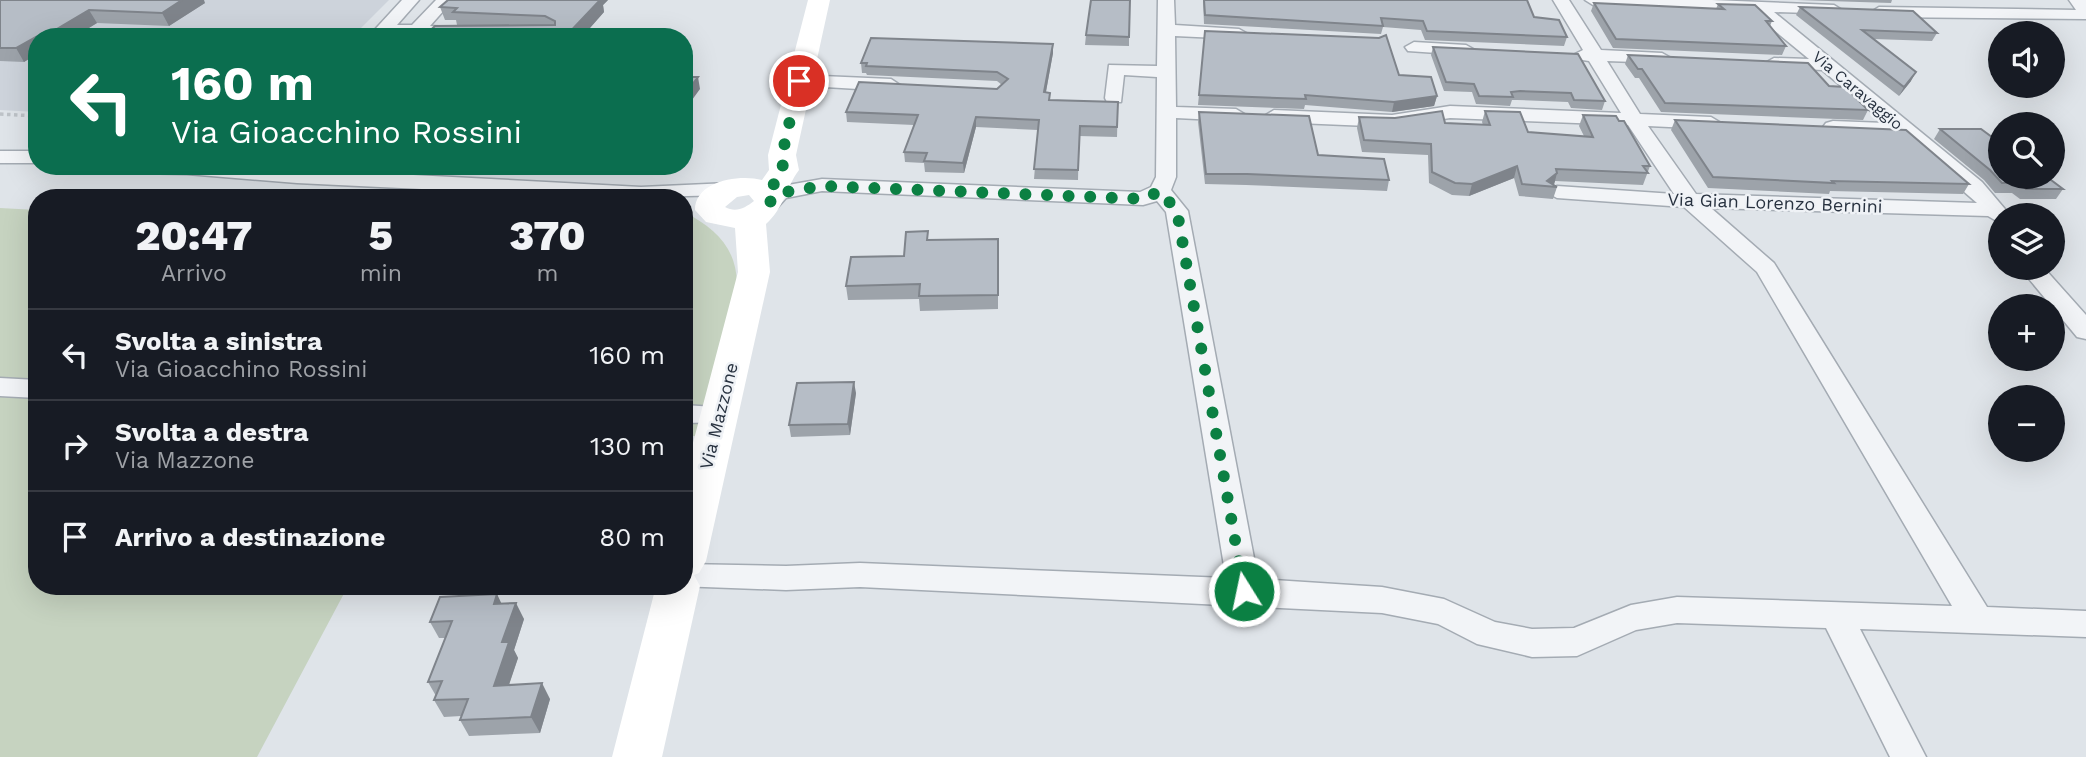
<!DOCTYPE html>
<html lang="it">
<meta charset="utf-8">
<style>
:root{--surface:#171b24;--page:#242831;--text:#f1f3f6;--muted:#9ea1a6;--line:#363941}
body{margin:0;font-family:"Work Sans",sans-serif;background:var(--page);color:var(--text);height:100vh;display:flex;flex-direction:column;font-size:26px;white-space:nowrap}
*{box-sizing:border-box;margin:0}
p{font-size:23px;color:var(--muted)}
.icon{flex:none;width:38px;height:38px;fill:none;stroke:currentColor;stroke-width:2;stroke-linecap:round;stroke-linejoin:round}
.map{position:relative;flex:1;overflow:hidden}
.details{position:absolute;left:28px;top:189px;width:665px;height:406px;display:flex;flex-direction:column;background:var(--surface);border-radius:28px;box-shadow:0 7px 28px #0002}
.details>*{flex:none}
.hud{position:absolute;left:28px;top:28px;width:665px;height:147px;border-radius:28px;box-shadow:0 7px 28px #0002;background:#0b6e4f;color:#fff;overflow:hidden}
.tools{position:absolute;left:1988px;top:21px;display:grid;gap:14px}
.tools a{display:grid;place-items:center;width:77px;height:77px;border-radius:50%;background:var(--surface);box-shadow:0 7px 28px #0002;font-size:35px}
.pin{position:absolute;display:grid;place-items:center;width:60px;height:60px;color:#fff;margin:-30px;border:4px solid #fff;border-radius:50%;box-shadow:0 2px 7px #0007}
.me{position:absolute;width:77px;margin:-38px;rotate:350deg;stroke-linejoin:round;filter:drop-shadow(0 0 5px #0008)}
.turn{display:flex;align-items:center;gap:24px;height:147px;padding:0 28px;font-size:32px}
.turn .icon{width:91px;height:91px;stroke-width:2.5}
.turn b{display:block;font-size:49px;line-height:60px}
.eta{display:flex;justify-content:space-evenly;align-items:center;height:119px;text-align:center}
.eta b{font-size:42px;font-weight:800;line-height:49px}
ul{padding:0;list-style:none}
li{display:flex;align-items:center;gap:21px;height:91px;padding:0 28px;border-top:2px solid var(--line)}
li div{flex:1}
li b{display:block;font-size:26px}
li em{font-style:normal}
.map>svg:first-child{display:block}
.built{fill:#cdd3db}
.green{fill:#c6d3c0}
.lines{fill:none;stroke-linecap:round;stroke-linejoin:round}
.minor-casing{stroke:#a4abb3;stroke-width:3}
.path{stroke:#bdc2c7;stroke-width:3.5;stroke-dasharray:3.5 3.5;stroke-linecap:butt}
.minor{fill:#f2f4f7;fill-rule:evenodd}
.secondary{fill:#fff;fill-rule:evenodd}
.wall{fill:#9da3aa}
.shaded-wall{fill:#7f848b}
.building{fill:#b6bdc6;stroke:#7f848b;stroke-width:2}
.route{stroke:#0b8043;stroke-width:12;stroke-dasharray:0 21.6}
.labels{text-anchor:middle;stroke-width:5;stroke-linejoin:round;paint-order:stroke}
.far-street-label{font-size:16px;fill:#283240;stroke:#eff2f6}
.street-label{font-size:18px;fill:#283240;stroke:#eff2f6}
</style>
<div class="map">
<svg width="2086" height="757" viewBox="0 0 2086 757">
<rect width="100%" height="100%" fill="#dfe4e9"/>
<path class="built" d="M0,0H389L352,37H37V112L0,110Z"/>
<path class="green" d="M386,189L589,198H378Z
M0,208L37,210V586H348L257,757H0Z
M684,212C715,228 736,247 737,283L701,436H684Z"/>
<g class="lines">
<defs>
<path id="minor" d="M402,0H419L397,25H412L436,0H453L430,26L463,28L472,33L469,37H368Z
M1158,0H1174L1175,25L1239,29L1248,34L1239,39L1175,36L1176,107L1236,109L1246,115L1236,121L1176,118V177L1171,190L1188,211L1258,579L1382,587L1444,599L1495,622L1532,629L1574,628L1631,605L1677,597L1952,606L1757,272L1684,207L1557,198L1546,192L1557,186L1674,194L1628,125L1450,118L1392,127L1274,122L1264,116L1274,110L1392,115L1450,106L1621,113L1589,61L1576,59L1573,55L1583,50L1553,0H1569L1601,50L1662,53L1671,58L1662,63L1607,61L1640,114L1711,117L1721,123L1711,129L1648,126L1696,194L1977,203L1900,136L1826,131L1823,127L1826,123L1833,121L1885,123L1822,70L1768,67L1765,63L1774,58L1809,59L1752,12L1593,5L1585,0H1712L1834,5L1842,10L1840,14L1774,12L1982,182L2010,215H2000V223L1988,216L1711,208L1774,263L1987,607L2086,611V637L1860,629L1926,757H1890L1826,628L1677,623L1636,630L1577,656L1532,657L1477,644L1438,624L1382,613L860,587L786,590L678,586H684V564L786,566L860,563L1226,578L1166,212L1157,201L1143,205L822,191L786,198L777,208L769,209L758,203L771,188L822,179L1140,192L1151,187L1156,177L1157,77L1124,75L1121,102H1107L1105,98L1109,65L1157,66Z
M2069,0H2086V19L1879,17L1871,12L1879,7L2076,10Z
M1414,42L1466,45L1475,50L1466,55L1408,51L1405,47Z
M799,75L891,79L900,85L891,91L792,85L790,81Z
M0,151H37V163H0Z
M67,166H241L641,187L729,183L740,189L729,195L605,198L297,183L187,174L77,172Z
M2020,268H2044L2086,315V339L2077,337Z
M0,378L37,380V398L0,396Z
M684,405L730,408L734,415L730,422L684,423Z"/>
</defs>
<use href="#minor" class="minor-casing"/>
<path class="path" d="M0,114L37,116"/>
<use href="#minor" class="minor"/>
<path class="secondary" d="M808,0H830L796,155L799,170C785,189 784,208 766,224L770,272L706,561L699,573L694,575L700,586L662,757H612L656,586H684V477L738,272L735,228L706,222L695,210C695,181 739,174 762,180L769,170L768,155ZM749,195L754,201C745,208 736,213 725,207L737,197Z"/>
</g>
<path class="wall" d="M0,0L205,3L169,26L97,23L74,37H37V54L24,62L0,61Z
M448,0H608L603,5L604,12L582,37H423L480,26L457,25L456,20H445L440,7Z
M1203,0H1527L1534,17L1567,37L1564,46L1425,40L1421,30L1383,27L1381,34L1204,24Z
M1797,0H1892L1891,3Z
M1594,3L1716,9L1718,4L1772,21L1770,26L1786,46L1782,55L1613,48L1591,11Z
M1800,7L1937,33L1932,41L1874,39L1911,81L1899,96L1796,15Z
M1205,31L1399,75L1437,96L1434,106L1392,112L1305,105L1304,109L1198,105Z
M1086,35L1129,37V46L1085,45Z
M1053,44V53L1046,92L1050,93V100L1118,102L1117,137L1079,136L1078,180L1034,179L1038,130L976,127L964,173L925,172L924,163L905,162L904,152L914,125L847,122L846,112L997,89L1002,85L997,81L867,75L866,73H862L861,63Z
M1433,47L1605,101L1602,110L1571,108L1568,102L1517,100H1512L1510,106L1476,104L1472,92L1444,91L1431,55Z
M1628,55L1829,86L1868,110L1863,120L1661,112L1639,78H1635L1625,64Z
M1485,111L1528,132L1584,136L1579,126L1583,115L1650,166L1643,185L1555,181L1553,185L1557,187L1553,199L1519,196L1514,178L1469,196L1452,195L1429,183L1428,155L1362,152L1357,128L1359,117L1445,123L1483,125L1482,122Z
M1199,112L1389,180L1387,191L1246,185L1205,184L1198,122Z
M1675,120L1969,184L1963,194L1830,191L1829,194L1708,188L1671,130Z
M1940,129L2063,189L2056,199H2020L2012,193H1995L1984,180L1934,139Z
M998,239V309L920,311L919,299L848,300L846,286L904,256L928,240Z
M856,393L850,435L791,437L789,425Z
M502,603L524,619L514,650L518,658L509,685L550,699L540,733L469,736L460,720L461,716L444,717L434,700L436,696L428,682L445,638H439L430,622Z"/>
<path class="shaded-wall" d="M182,0H204L205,3L169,26L162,13Z
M593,0H608L603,5L604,12L582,37H565Z
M89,10L97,23L74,37H52L50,33Z
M277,32L279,37H270Z
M43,33L45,37H37V54L24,62L16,48Z
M1053,44V53L1044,102V92Z
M1916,72L1911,81L1899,96L1904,87Z
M698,77L700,89L684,111V95Z
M1437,96L1434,106L1392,112L1394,102Z
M976,117V127L964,173L963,163Z
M1517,166L1514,178L1469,196L1472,184Z
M1557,173L1554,185L1547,181Z
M854,382L856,393L850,435L848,424Z
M497,594L505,611L494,604Z
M516,603L524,619L514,650L518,658L503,702L494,686L502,642Z
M542,683L550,699L540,733L531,717Z"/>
<path class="building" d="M0,0H182L162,13L89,10L50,33H43L16,48H0Z
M448,0H600L565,37H423L435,26L555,25V21L545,16L453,12L457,8L440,7Z
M1091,0H1130L1129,37L1086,35Z
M1204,0H1527L1534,17L1559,20L1567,37L1427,31L1423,21L1381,18L1383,26L1205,15Z
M1594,3L1724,9L1718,4L1755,5L1772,21H1766L1786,46L1616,39Z
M1800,7L1913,11L1937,33L1862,30L1916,72L1904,87Z
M170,29L277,32L270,37H158Z
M1205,31L1379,38L1386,35L1399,75L1431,77L1437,96L1394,102L1305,95L1306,99L1199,95Z
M871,38L1053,44L1044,92L1050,93L1049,100L1118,102L1117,127L1080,126L1078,170L1034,169L1039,120L976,117L963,163L924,161L927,153L904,152L918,115L846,112L859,82L997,89L1008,79L997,72L866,66L867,63H861Z
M1433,47L1578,54L1605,101L1574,100L1571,93L1520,91L1511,92L1513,97L1479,96L1474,84L1446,82Z
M1628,55L1808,63L1829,86L1845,87L1868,110L1665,103L1642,69H1638Z
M684,77H698L684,95Z
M1442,111L1445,123L1490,125L1485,111L1520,112L1528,132L1593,137L1583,115L1616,116L1619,121H1624L1650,166H1643L1648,173L1556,169L1557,173L1547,181L1557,187L1522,184L1517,166L1472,184L1455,183L1432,172L1431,144L1364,140L1359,117L1395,118Z
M1199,112L1309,116L1318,155L1384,159L1389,180L1247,174H1206Z
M1675,120L1906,130L1969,184L1832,181L1834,183L1713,177Z
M1940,129H1981L2000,143V177H2047L2063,189H2026L2019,182L2002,183L1990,170Z
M928,231L927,240L998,239V295L919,296L920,284L846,286L851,257L904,256L906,232Z
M854,382L848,424L789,425L797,383Z
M497,594L494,604L516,603L502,642H509L494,686L542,683L531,717L460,720L468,699L434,700L442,681L428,682L452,621L430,622L440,597Z"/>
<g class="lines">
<path class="route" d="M799,81L782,155L783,170L772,187L769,203L779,193L822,186L1143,199L1160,191L1177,211L1244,591"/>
</g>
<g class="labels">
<g class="far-street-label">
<text transform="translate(1858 90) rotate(40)" y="6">Via Caravaggio</text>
</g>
<g class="street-label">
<text transform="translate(1775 203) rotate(2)" y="6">Via Gian Lorenzo Bernini</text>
<text transform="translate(719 416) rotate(-76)" y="6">Via Mazzone</text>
</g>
</g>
</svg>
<div class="tools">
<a><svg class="icon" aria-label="sound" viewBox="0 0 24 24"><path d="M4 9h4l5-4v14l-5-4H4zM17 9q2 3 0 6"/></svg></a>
<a><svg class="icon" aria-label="search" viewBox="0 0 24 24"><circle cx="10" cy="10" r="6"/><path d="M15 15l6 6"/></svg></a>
<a><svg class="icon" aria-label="layers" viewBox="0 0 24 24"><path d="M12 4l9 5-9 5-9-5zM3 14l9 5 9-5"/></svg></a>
<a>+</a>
<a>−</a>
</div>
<div class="pin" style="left:799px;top:81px;background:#d93025"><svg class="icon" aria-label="arrive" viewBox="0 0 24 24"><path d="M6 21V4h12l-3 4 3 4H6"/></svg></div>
<svg class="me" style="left:1244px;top:591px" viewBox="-20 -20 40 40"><circle r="17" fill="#0b8043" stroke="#fff" stroke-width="3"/><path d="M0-11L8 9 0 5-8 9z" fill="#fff"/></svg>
<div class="hud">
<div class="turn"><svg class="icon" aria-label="left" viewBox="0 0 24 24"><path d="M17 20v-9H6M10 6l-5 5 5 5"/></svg><div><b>160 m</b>Via Gioacchino Rossini</div></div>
</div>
<section class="details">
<div class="eta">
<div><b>20:47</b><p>Arrivo</p></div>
<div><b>5</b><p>min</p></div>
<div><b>370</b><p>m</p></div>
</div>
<ul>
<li><svg class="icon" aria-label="left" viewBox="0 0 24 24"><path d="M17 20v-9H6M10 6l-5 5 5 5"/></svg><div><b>Svolta a sinistra</b><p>Via Gioacchino Rossini</p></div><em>160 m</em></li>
<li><svg class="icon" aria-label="right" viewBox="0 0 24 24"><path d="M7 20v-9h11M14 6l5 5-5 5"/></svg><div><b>Svolta a destra</b><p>Via Mazzone</p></div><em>130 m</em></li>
<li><svg class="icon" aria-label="arrive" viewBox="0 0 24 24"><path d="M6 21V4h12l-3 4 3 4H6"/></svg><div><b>Arrivo a destinazione</b></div><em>80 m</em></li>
</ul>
</section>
</div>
